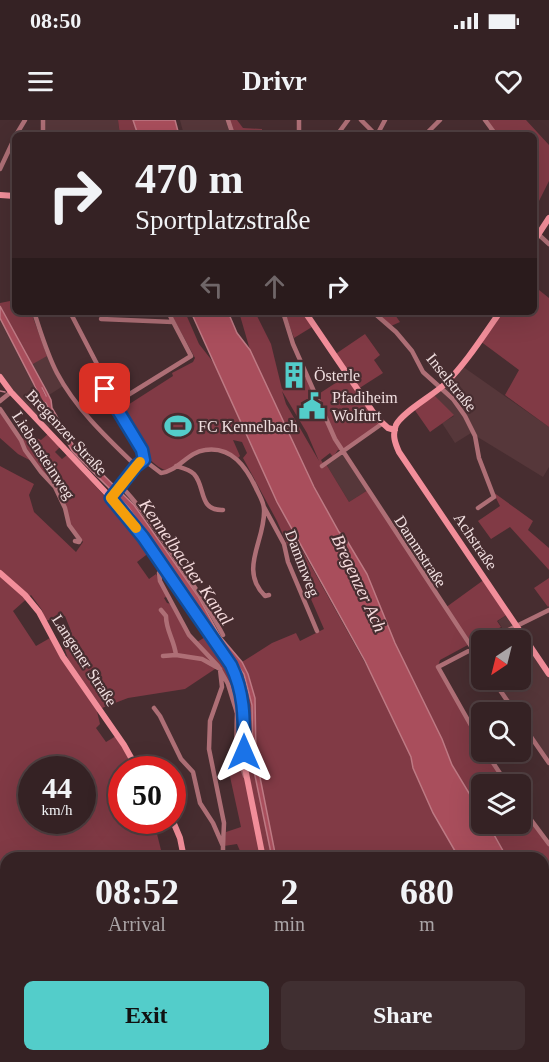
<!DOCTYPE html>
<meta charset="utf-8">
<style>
:root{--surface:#352224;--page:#402f31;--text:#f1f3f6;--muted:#aaa4a6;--line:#4f3f41;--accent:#53cdca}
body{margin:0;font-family:Georgia,serif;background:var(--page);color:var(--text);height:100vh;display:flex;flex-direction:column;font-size:22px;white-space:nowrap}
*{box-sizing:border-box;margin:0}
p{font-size:20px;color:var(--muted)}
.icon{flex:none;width:33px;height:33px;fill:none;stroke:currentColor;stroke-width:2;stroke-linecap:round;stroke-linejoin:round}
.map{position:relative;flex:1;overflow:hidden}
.panel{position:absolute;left:0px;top:732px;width:549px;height:210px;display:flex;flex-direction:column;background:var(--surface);border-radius:18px 18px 0 0;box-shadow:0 6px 24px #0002,0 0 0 2px var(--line)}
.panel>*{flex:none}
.guide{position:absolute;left:12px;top:12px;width:525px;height:183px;border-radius:9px;box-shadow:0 6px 24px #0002,0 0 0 2px var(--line);background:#352224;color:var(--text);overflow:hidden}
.needle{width:39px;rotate:215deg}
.buttons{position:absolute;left:471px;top:510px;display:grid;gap:12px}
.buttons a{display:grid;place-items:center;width:60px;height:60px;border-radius:9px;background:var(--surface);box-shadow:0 6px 24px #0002,0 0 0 2px var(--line);font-size:30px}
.speed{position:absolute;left:18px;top:636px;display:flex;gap:12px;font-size:30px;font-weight:700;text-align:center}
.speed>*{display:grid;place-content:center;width:78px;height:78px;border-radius:50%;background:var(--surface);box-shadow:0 6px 24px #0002,0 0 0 2px var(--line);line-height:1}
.speed small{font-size:15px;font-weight:400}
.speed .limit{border:9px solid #d22;background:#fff;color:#111}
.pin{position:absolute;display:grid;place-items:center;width:51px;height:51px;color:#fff;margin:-26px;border-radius:12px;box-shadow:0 3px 9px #0006}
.me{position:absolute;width:66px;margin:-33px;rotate:0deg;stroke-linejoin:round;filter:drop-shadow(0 0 4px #0008)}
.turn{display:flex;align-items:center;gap:21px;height:126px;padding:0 24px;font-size:27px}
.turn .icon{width:78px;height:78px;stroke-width:2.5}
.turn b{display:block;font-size:42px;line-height:51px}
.lanes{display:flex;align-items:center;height:57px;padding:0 24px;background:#0003;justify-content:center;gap:30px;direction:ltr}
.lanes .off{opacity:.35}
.eta{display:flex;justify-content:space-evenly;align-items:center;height:102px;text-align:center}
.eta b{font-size:36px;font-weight:600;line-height:42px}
.primary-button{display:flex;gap:12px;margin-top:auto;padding:12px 24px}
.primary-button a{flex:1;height:69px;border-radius:9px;background:var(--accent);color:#111;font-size:24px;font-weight:600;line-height:69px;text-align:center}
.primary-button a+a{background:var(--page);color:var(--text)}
.status{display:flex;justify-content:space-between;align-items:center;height:42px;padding:0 30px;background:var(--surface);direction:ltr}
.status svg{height:16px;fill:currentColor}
header{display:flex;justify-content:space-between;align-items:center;height:78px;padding:0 24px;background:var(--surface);font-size:27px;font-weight:600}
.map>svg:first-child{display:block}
.built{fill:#56373a}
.green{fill:#813a45;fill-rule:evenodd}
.water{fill:#a94e5c;stroke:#be7a84;stroke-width:1.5}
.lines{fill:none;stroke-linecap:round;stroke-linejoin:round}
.stream{stroke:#be7a84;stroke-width:1.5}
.canal{stroke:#a94e5c;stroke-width:4.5}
.highway-tunnel{stroke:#60484a;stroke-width:8;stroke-dasharray:8 4;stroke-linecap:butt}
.street{stroke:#ae6f76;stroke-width:4.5}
.secondary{stroke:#f28e9a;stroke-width:6}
.highway{stroke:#f0f0f0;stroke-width:8}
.route-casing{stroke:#114b97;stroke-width:15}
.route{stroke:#1a73e8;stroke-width:10}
.slow{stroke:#f59e0b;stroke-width:10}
.labels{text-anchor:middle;stroke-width:4.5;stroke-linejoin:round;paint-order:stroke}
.poi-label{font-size:16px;fill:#f0dfe0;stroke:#472d30;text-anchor:start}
.street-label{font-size:16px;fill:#f0dfe0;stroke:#472d30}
.water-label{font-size:18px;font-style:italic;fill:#f5dbdd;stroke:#472d30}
</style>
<div class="status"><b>08:50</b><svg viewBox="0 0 49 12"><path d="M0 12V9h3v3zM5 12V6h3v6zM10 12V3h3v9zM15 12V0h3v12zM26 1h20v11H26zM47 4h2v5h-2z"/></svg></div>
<header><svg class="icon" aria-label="menu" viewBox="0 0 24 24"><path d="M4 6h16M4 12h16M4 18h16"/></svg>Drivr<svg class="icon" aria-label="heart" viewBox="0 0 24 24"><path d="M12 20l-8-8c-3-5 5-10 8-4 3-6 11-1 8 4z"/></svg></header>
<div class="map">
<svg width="549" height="942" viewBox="0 0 549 942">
<rect width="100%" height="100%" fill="#472d30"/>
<path class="built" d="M44,0H118L120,15H45Z
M180,0H229L233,15H184Z
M0,198L13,223L47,236L63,266L49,275L52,288L59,301L47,309L0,255Z
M462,246L549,307V347L543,357L471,313L455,323L442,303L454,296L434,275Z
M342,331L368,370L349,382L326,344Z
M508,494L549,554V644L521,601L520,592H514L492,560H520V520H489L505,513L498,501Z
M549,892V942H502L507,936H543V897Z"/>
<path class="green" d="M118,0H133L138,15H120Z
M229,0H237L243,8L262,9V15H233Z
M485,0H526L549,25V61L536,87L534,85V15H483L491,8Z
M534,166L549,178V307L505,275L519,250L480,221L500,192H534Z
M15,180V192H31L47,236L31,245L0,186V183Z
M170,192H185L199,224L217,247L249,322L296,419L379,568L411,637L413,648L433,693L459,738H276C269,705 260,671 256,637C252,604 261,573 242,542L272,523L296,513L300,521L324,509L277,401L243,338L247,333L242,322L233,320L240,336L238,338C205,320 196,334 167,351C143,342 132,311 120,290L173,256L172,253L193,242L195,238Z
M239,192H255L271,224L282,269L307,257L317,275L348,255L336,236L337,233L365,214L380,235L374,240L383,253L358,269L383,303L342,331L338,330L333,337L330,333L321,340L324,345L326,344L349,382L368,370L445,488L485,459L508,494L497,501L501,507L440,540L438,546L481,624L482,632H486L507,664H482L481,693L452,645L442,619L395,523L367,454L346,419L339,412L314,367L262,259L250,230ZM282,271L307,313L319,341L286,284Z
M296,192H303L312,207L294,218L286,196Z
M386,192H393L400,202L391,206L379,197Z
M99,249H102L120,279L116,286L95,252Z
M434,275L454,295L430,312L414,289Z
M0,291L22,319L27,314L41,320L48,314L60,327L55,332L62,339L67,335L109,381L150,432L137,442L149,459L156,454L168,476L164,478L167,483L171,484L182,506L218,547L185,569L128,578L102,588L68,539L63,524L71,511L65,496L45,501L42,490L31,475L13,491L36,526L50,518L96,587L100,604L96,608L106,622L116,616L135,649L122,650V700L169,701L157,714L163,738H6V936H87L80,942H0V346L34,364L29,375L34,392L76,432L83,422L70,404L56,366L35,343L18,334L0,318ZM32,650H82V700H32Z
M493,372L533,401L528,410L549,428V450L510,407L491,419L478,401L500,386Z
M174,452L207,504L239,545L248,564L252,585L253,646L272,738H265L247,645L238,556L171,454Z
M549,458V486L548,487L534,468Z
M207,516L229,546L236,561L241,580L242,628L261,738H243L237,724L224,726L226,712L241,707L229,652L234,618L238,610L229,564L197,522Z
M521,684L549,723V768L543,772V738H507L488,704H520Z
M543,842L549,849V926L543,921Z
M95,936H275L279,942H98Z
M472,936H508L504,942H461Z"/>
<path class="water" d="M133,0H175L179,15H138Z
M0,186L46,270L51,280L52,288L74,326L134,385L198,476L220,516L242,542L248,554L255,578L256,637L276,738H272L253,646L252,585L244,554L207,504L194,483L129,388L72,331L43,278L46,276L42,268L37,270L0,198Z
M191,192H228L237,213L250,230L314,367L339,412L346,419L367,454L395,523L442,619L452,645L481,693L482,704H488L507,738H459L433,693L413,648L411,637L365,541L277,382Z
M543,778L549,783V849L543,842Z"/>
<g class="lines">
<path class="stream" d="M0,271L5,272
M0,760L6,764
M543,894L549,890"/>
<path class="canal" d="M37,264L45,280"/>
<path class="highway-tunnel" d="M0,905L6,906
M0,939L66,936"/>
<path class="street" d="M43,0V15
M228,0L233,15
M361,0L376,15
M485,0L496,15
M16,15L25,0
M299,15V0
M337,15L348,0
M377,15L385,0
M425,15L440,0
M0,49L15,17
M538,114L549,124
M34,192C41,213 47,234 57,253C76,289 107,318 136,346
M70,192L98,246
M283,192L293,224L335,319L482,543
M373,192L396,212L412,231L423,252L453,279L465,296L475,316L479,338L494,377L478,388
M101,199L173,202
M106,247L122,274L128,275L191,236L168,192
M105,269L142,330L144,340
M0,281L11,272
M0,289L21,320L25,330L41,352L55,367L65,388L69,405L80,420L79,422L75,421
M144,340L161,353C178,351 188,332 205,330C232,326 246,347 256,368C259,375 264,382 264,389C266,420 238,449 265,476L269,475
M176,346C183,348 189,349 194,354C206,367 198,391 223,390
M322,346L383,303
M121,366C143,389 161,417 179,444C195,467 210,490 223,515
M111,378L136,346L144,340
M264,387L284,424L288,442L317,511
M164,449L159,453L160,461L189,515L218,546L228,564L237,593L236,630L245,656
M161,490L166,496C166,511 174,519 176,535
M488,520L549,490
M482,524L438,547L482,625
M163,536L176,535L202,539L220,549
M493,560L515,592
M154,588L160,596L181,639L193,652L200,683L213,703L223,726L224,703L209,629L210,601L222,567L220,549
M520,601L549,643
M486,632L507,664
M520,685L549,724
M223,726V738"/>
<path class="secondary" d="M0,75L15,76
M534,121L549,98
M305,192L377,298L388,308L395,310
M500,192C483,216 467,242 446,263C434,275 402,292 396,305C392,315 395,323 399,332L549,554
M0,257L11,272L111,378L143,417L231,545L242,573L244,586V643L263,738
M0,453L25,475L39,492L63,537L124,625L138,650
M172,699L180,718L184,738
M0,831L6,834
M0,864L6,863
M237,936L239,942
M326,936L331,942"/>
<path class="highway" d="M543,766L549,764
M543,778L549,775
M543,786L549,783
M543,798L549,794
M431,941L458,938
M345,942L346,936
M365,942L390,937L437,936"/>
</g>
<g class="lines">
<defs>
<path id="route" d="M105,269L142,330L144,340L136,346L111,378L143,417L231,545C245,574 244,601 244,632"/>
</defs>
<use href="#route" class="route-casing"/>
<use href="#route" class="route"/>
<path class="slow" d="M136,408L111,378L140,342"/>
</g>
<defs>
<symbol id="building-bare" viewBox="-9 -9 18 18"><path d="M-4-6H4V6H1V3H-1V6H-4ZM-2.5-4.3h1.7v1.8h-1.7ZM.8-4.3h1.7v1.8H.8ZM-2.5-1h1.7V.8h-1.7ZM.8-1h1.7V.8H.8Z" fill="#53cdca" stroke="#472d30" stroke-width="2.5" paint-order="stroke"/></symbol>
<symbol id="civic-bare" viewBox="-9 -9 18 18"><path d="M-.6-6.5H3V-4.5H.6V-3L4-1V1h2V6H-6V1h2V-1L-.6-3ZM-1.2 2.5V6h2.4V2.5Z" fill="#53cdca" stroke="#472d30" stroke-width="2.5" paint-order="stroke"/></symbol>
<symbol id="stadium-bare" viewBox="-9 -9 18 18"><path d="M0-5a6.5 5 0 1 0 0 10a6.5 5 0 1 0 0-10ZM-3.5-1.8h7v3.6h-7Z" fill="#53cdca" stroke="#472d30" stroke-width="2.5" paint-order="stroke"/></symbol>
</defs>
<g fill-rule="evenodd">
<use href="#building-bare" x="275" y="236" width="38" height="38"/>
<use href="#civic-bare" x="293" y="267" width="38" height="38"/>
<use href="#stadium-bare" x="159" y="287" width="38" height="38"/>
</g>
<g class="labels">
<g class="poi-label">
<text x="314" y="261">Österle</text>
<text x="332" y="283">Pfadiheim<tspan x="332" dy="18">Wolfurt</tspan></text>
<text x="198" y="312">FC Kennelbach</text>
</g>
<g class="street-label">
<text transform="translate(452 262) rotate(51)" y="6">Inselstraße</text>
<text transform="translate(67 312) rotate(47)" y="6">Bregenzer Straße</text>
<text transform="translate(44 335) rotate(57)" y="6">Liebensteinweg</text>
<text transform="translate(476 421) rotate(56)" y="6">Achstraße</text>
<text transform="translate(421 431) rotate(57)" y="6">Dammstraße</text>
<text transform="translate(303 443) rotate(69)" y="6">Dammweg</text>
<text transform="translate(85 540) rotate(57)" y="6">Langener Straße</text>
</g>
<g class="water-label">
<text transform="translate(186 442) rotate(55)" y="6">Kennelbacher Kanal</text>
<text transform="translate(359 463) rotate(65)" y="6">Bregenzer Ach</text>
</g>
</g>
</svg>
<div class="buttons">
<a><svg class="needle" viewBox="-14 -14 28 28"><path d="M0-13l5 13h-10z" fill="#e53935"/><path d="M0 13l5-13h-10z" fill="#aaa4a6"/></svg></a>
<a><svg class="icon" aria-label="search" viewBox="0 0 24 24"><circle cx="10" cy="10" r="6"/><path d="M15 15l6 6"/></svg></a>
<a><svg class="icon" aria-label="layers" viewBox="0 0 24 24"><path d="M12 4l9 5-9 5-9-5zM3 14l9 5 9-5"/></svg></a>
</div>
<div class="speed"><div>44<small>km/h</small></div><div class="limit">50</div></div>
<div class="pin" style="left:105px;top:269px;background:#d93025"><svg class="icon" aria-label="arrive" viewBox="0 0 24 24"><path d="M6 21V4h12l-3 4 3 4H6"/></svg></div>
<svg class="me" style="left:244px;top:632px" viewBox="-20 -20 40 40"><path d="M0-17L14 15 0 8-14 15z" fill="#1a73e8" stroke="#fff" stroke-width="4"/></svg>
<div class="guide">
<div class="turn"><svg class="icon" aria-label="right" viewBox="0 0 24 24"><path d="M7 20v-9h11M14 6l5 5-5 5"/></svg><div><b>470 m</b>Sportplatzstraße</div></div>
<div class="lanes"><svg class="icon off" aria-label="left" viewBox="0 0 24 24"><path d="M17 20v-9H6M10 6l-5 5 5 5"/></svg><svg class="icon off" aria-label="ahead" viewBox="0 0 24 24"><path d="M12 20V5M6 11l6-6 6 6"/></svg><svg class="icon" aria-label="right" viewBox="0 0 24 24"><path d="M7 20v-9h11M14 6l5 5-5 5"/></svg></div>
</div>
<section class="panel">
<div class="eta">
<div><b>08:52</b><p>Arrival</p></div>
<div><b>2</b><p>min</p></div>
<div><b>680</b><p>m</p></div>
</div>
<div class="primary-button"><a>Exit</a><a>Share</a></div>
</section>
</div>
